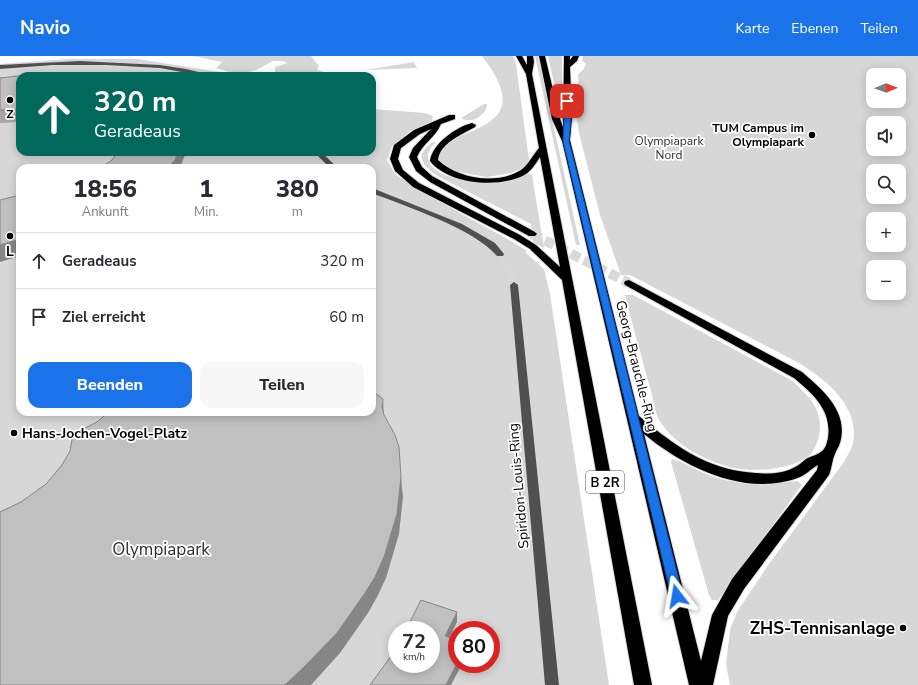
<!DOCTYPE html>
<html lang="de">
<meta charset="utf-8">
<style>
:root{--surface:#fff;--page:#f7f7f7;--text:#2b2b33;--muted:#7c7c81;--line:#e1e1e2;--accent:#1a73e8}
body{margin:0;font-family:"Nunito Sans",sans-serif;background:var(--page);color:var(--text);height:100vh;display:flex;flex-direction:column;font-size:15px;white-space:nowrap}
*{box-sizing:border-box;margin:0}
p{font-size:13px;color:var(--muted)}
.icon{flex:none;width:22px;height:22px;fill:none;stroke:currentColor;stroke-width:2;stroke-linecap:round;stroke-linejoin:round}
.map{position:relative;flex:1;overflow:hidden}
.panel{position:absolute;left:16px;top:108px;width:360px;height:252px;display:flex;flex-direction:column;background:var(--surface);border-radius:12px;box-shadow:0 2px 10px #0003}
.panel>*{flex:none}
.guide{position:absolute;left:16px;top:16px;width:360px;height:84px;border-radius:12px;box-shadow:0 2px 10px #0003;background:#00695c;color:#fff;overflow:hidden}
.needle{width:26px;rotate:89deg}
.buttons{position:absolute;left:866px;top:12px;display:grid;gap:8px}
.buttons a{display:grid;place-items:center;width:40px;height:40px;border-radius:8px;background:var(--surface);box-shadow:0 2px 10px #0003;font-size:20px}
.speed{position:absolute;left:388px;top:565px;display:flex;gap:8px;font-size:20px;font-weight:700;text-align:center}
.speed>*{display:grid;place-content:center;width:52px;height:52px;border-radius:50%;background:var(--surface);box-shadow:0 2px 10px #0003;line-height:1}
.speed small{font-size:10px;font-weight:400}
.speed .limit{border:6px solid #d22;background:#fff;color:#111}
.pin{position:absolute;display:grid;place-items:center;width:34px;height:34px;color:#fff;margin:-17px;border-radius:8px;box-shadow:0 2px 6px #0006}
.me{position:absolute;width:44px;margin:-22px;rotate:346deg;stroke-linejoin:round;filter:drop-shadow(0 0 3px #0008)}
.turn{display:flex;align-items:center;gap:14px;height:84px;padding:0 12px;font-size:18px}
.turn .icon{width:52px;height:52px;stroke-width:2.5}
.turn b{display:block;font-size:28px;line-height:34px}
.eta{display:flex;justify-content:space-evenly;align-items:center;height:68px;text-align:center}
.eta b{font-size:24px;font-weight:800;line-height:28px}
.button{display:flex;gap:8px;margin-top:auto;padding:8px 12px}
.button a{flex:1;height:46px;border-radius:12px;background:var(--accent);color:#fff;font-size:16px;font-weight:800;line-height:46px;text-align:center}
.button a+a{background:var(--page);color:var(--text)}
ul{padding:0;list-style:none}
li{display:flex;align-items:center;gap:12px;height:56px;padding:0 12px;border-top:1px solid var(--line)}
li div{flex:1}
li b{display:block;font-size:15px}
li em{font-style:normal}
header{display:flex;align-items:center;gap:24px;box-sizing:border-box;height:56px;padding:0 20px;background:var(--accent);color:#fff}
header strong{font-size:19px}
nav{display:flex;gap:22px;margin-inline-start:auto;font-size:14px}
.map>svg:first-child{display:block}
.green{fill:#d7d7d7;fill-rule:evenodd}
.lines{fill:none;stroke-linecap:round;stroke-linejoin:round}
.minor-tunnel{stroke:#d9d9d9;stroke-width:8;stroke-dasharray:8 4;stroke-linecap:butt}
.highway-tunnel{stroke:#d9d9d9;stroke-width:10;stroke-dasharray:10 4.5;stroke-linecap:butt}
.highway-casing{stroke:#dbdbdb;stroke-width:2}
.minor{fill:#505050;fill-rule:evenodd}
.highway{fill:#000;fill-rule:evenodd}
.wall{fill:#a5a5a5}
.shaded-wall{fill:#868686}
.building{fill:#c0c0c0;stroke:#868686}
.route{fill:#1a73e8;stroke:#114b97}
.poi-dot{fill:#000;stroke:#fff;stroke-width:1.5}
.labels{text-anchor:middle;stroke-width:3.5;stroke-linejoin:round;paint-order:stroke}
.far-poi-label{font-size:12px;font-weight:bold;fill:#000;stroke:#fff}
.far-park-label{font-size:12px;fill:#2e2e2e;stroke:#fff}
.shield{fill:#fff;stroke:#4c4c4c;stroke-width:1}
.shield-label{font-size:13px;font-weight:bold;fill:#000}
.poi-label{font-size:14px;font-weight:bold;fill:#000;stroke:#fff}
.street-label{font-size:14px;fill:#000;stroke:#fff}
.near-park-label{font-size:17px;fill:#2e2e2e;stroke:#fff}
.near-poi-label{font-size:17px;font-weight:bold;fill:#000;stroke:#fff;text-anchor:end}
</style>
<header>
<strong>Navio</strong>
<nav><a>Karte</a><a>Ebenen</a><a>Teilen</a></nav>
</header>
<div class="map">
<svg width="918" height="629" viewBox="0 0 918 629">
<rect width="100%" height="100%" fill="#fff"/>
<path class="green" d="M193,0H311L319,10L317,14L339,20H266L275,16V11L287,7L283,5H273L256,14L240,19L216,12L222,6Z
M482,0H513L516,8L529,104L523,112L511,117L487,121L452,115L439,104C437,66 547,84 482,0Z
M535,0H538L580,189H576Z
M548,0H562V54H560Z
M583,0H918V629H730L726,608L730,574L737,556L769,508L844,406C847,400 852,393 853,387C860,350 826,324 799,307L630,219H621L600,159L579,77L576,55L579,48L578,18L583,14L586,8L582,5ZM873,19H899V45H873ZM873,67H899V93H873ZM873,115H899V141H873ZM873,163H899V189H873ZM873,211H899V237H873Z
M69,3H137L220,16L237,20H20V96H372V53L425,57L433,60L432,65L409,76L392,90L387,104L395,118L415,132L509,184L527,195L525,196L544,213L550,238L609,629H0V8ZM20,112H372V356H20ZM397,574H431V608H397ZM457,574H491V608H457Z
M414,6L417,12L365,14Z
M484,48H487C487,59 471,69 461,62Z
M433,86L436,87L431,91L428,98C425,128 493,126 511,124C517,123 523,120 528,117L532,119L544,192L533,186L531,168L441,122C425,111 411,101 433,86Z
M625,239H633L791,324C809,340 824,354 819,380C818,385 814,395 810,399C791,415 749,417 726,410C702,403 675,388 661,367C655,359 654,345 651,335C642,303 633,271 625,239Z
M672,403C685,406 698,416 711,420C739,430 769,429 797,425L802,429L718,544H712L709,539L671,406Z"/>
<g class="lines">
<path class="minor-tunnel" d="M500,198L506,205L514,229"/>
<path class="highway-tunnel" d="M532,178L629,227"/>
<defs>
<path id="highway" d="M516,0H522L527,9V0H533L534,6L532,18L652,629H634L562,224L530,193L514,183L413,131L395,115L390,103L394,89L414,74L449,59H455V63L441,68C436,81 422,88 417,101L422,111L432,120L535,176L537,178L535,180H529L430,126L416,115L409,101L413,92L431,73L420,78L401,92L398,103L403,114L419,127L520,179L536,189L560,211L540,101C536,107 532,114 526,118C501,133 449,129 430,105C432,88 456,71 472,67L476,69L475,71C461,79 440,87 438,104C458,123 497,129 521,114C528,109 533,99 539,92L526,18Z
M539,0H545L560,63L563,71L564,0H570V4L573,0H579L577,5L570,11L572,63L570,84L639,360C668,384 696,406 733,414C751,417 777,421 793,412C798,410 802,406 806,403C811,400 818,399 822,395C826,392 827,386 828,382C832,354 813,338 794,322L625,229L624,227L625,225L629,224L802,316C823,334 849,356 840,387C839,391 836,394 835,398C832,404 832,412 829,419L744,533L728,560L713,629H689L562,85L552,63ZM644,378C685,412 747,442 800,421C807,418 812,412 818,409L817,414L732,523L712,559L701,605Z"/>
</defs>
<use href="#highway" class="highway-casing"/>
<path class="minor" d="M80,5L160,9L186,13L215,20H204L160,12L106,9H53L0,13V9Z
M314,96H321L338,112H330Z
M372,132L462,168L495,187L504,198L503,200H497C473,172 407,151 372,137Z
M514,226L518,229L559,629H545L510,229Z"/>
<use href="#highway" class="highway"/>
</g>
<path class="wall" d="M20,20V66L0,67V22Z"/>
<path class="shaded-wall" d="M178,96H186L180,112H167Z
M20,183V200L0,206V189Z
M383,343L384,363L382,351Z
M401,421L403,441L399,478L386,522L377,541L368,557L340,597L311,629H284Z
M457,556V566L445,590V580Z
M457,607V608H462L451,629H445Z"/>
<path class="building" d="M51,19L62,20H32Z
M18,20H20V53L0,54V22Z
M118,96H178L175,104L167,112H99L111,105Z
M20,139V183L0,189V144Z
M372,335L383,343L382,351L384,359L395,379L399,391L401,421L397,458L384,501L375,521L365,537L337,577L305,610L286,628L284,629H0V456L21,446L46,428L62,409L70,395L73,378L97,366L109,356H372Z
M421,544L457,556L445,580L457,584V607L447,627L445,629H370L397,592V608H431V574H406Z"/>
<path class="route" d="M565,44L570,45L571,63L569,85L683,540L681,544L677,546L672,544L671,540L563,85Z"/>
<g class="poi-dot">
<circle cx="10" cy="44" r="4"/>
<circle cx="812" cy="79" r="4"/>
<circle cx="10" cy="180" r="4"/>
<circle cx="14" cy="377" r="4"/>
<circle cx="903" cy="572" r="4"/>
</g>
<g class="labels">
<g class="far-poi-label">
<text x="10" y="62">Z</text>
<text x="804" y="76" text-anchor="end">TUM Campus im<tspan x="804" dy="14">Olympiapark</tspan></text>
</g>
<g class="far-park-label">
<text x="669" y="89">Olympiapark<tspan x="669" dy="14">Nord</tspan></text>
</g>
<rect class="shield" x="586" y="415" width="38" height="22" rx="3"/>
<g class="shield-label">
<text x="605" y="431">B 2R</text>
</g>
<g class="poi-label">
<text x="10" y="200">L</text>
<text x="22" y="382" text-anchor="start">Hans-Jochen-Vogel-Platz</text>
</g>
<g class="street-label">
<text transform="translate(637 310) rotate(76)" y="5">Georg-Brauchle-Ring</text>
<text transform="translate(518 430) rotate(-95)" y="5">Spiridon-Louis-Ring</text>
</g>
<g class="near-park-label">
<text x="161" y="499">Olympiapark</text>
</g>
<g class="near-poi-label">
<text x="895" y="578">ZHS-Tennisanlage</text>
</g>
</g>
</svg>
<div class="buttons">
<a><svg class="needle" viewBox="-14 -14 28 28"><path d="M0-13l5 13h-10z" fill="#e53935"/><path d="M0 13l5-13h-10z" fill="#7c7c81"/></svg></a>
<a><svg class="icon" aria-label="sound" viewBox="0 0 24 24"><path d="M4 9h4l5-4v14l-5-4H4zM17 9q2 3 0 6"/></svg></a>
<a><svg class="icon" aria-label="search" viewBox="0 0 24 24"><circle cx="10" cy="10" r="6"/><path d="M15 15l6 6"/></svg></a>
<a>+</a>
<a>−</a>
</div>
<div class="speed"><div>72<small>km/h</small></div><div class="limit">80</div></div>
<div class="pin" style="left:567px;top:45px;background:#d93025"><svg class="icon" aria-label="arrive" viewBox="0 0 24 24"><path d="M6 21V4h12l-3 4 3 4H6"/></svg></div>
<svg class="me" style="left:677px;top:540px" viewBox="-20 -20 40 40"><path d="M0-17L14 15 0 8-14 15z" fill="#1a73e8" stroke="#fff" stroke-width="4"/></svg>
<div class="guide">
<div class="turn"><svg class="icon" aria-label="ahead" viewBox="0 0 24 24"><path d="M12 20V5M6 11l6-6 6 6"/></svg><div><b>320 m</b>Geradeaus</div></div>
</div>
<section class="panel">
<div class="eta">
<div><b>18:56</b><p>Ankunft</p></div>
<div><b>1</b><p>Min.</p></div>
<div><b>380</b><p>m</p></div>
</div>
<ul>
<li><svg class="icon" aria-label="ahead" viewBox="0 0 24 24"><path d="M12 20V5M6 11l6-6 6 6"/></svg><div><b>Geradeaus</b></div><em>320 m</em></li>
<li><svg class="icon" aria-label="arrive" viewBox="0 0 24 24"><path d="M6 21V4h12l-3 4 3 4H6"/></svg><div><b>Ziel erreicht</b></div><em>60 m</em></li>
</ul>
<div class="button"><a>Beenden</a><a>Teilen</a></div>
</section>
</div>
